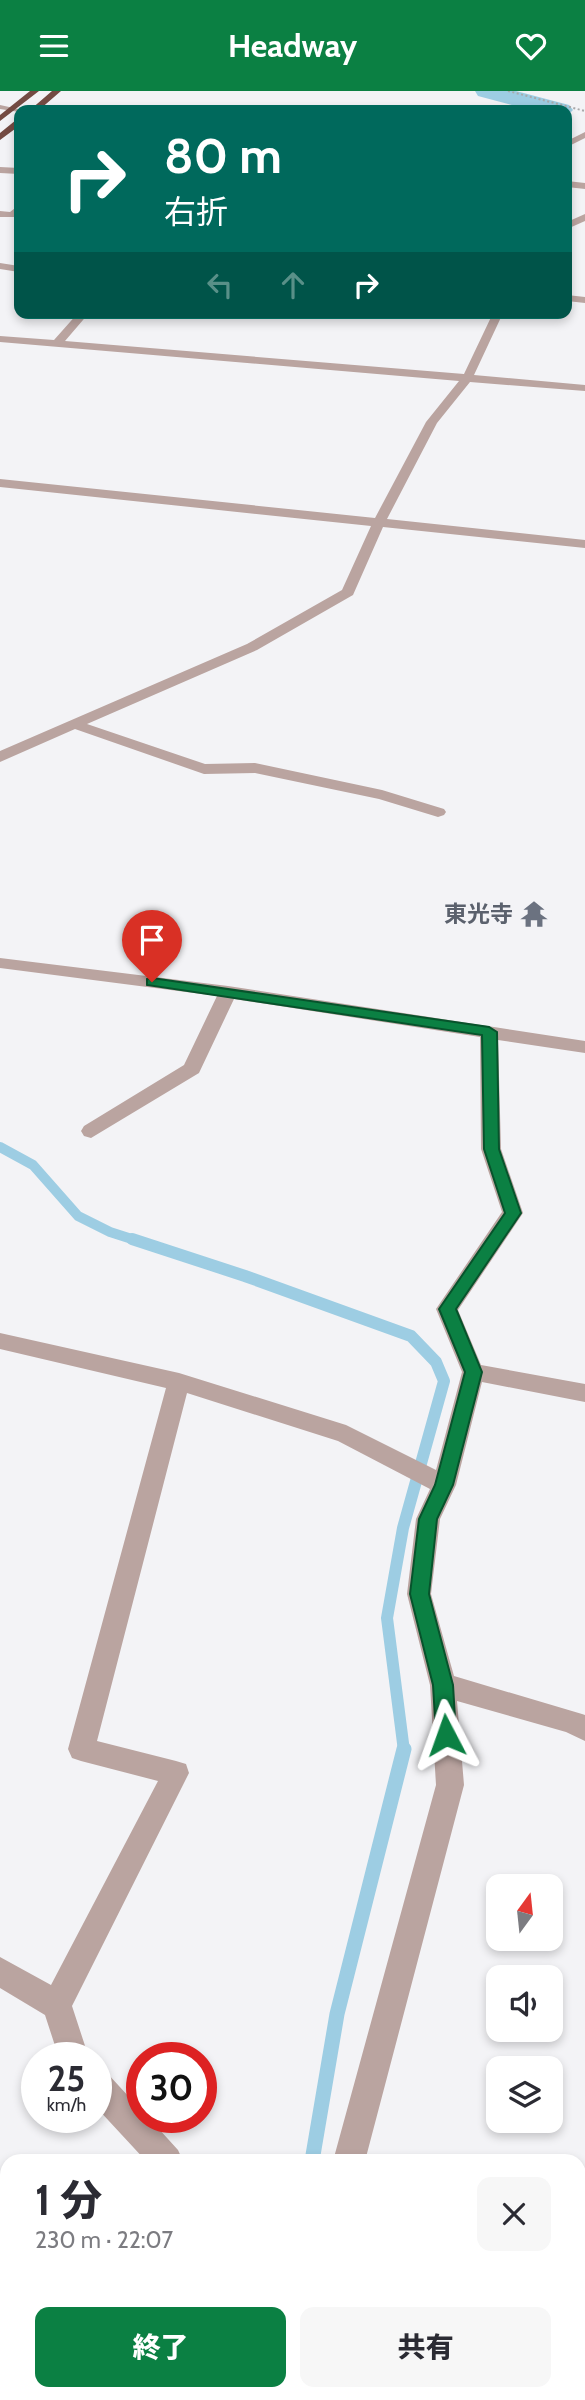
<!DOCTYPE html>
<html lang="ja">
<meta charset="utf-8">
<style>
:root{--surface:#fff;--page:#f7f7f7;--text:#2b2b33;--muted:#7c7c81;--accent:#0b8043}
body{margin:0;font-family:Cabin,"Noto Sans JP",sans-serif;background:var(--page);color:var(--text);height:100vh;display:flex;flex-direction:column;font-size:26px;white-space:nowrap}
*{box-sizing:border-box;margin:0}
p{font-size:23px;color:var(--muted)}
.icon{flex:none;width:38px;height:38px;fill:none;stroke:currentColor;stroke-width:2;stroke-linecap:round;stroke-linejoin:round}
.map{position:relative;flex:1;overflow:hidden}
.sheet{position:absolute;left:0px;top:2063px;width:586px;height:247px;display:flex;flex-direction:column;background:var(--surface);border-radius:21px 21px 0 0;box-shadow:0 4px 10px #0003}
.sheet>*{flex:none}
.banner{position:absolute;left:14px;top:14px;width:558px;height:214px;border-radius:14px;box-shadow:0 4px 10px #0003;background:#00695c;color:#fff;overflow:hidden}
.needle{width:46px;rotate:15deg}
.tools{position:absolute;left:486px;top:1783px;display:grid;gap:14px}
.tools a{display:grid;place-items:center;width:77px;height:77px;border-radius:14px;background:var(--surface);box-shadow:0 4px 10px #0003;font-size:35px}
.speed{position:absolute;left:21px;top:1951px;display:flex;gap:14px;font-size:35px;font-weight:700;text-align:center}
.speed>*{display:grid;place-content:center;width:91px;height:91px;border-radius:50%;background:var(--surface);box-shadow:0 4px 10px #0003;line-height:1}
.speed small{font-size:18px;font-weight:400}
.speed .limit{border:10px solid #d22;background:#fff;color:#111}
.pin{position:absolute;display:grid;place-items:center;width:60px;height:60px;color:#fff;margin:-72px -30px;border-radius:50% 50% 50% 0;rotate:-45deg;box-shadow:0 0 7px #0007}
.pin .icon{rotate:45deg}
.me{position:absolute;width:77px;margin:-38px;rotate:356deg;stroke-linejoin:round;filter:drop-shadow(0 0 5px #0008)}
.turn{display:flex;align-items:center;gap:24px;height:147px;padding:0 35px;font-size:32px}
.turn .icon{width:91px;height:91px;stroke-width:2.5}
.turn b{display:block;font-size:49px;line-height:60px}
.lanes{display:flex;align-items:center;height:66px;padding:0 35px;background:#0003;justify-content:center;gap:35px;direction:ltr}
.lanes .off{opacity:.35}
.round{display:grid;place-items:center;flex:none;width:74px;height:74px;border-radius:14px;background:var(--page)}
.head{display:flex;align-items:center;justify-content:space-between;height:119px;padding:0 35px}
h1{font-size:42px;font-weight:800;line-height:52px}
.button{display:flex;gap:14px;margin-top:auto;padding:14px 35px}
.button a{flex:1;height:80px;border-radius:14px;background:var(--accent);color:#fff;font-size:28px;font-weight:800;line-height:80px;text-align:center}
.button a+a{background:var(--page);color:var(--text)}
header{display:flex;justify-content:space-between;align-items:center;height:91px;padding:0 35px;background:var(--accent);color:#fff;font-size:32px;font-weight:800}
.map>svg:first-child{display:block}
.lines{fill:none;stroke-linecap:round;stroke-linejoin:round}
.stream-far2{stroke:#9dcde3;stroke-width:10}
.stream-far1{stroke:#9dcde3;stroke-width:12}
.stream{stroke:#9dcde3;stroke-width:15}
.river{fill:#9dcde3;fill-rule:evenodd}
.path{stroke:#a9a9ab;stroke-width:2;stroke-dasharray:2 2.5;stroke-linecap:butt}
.minor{fill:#baa4a0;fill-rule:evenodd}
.highway{fill:#744b43;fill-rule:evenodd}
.route{fill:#0b8043;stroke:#07532c;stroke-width:2}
.labels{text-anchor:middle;stroke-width:5;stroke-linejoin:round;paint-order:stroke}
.worship-label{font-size:23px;font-weight:bold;fill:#5b616d;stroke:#f3f3f6;text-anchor:end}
</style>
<header><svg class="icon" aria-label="menu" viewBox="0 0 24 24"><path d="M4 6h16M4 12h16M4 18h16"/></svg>Headway<svg class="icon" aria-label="heart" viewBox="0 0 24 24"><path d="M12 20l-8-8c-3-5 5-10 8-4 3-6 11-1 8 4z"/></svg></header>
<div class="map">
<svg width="585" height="2309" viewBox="0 0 585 2309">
<rect width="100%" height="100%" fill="#f3f3f6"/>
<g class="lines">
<path class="stream-far2" d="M0,1056L33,1074L78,1125L110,1141L138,1150"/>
<path class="stream-far1" d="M132,1148L245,1185L411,1245L436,1271L444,1290L403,1437L387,1527L404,1660"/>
<path class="stream" d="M312,2070L337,1923L404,1658"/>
<path class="river" d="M475,0H516L569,14L573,19L567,25V19H531L478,5Z"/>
<path class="path" d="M508,0L585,20"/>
<path class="minor" d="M0,14L23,19L19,21L0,18Z
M585,41V47L567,56V50Z
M0,76L19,77V83L0,82Z
M567,90L585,92V98L567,96Z
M19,114V122L15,126H0V120L10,121Z
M585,123V130L567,138V131Z
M0,172L19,175V181L0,178Z
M567,204L585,206V212L567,210Z
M78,222H89L65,250L464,283L493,222H503L474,284L585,294V300L470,291L437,332L387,428L585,449V457L383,436L353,504L257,559L87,633L205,673L255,672L382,699L444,718L446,721L444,724L438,726L379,708L255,682L204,683L75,638L0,671V660L247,553L342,499L371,435L0,396V388L375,427L426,331L459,290L0,251V245L54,249Z
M0,867L228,895L585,950V962L498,949L501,1058L523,1122L458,1219L481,1274L585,1293V1311L482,1291L456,1394L440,1428L431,1503L454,1585L582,1623L585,1624V1650L566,1641L457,1610L464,1694L365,2070H333L436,1694L430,1594L407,1503L416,1428L430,1398L338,1350L187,1302L97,1650L176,1670L186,1673L189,1682L72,1915L89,1967H59L45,1924L0,1897V1866L51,1894L158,1690L81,1670L72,1667L68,1658L166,1297L0,1258V1242L179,1282L346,1334L436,1379L462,1281L436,1218L502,1121L481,1058L480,946L234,908L199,982L91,1047L84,1045L81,1040L84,1035L184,974L217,905L0,877Z
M96,1978L107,1982L142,2020V2026H148L178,2059L183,2070H146L96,2016Z
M280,2303H327L329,2309H282Z"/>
<path class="highway" d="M30,0H39L0,30V24Z
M52,0H61L39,19H30Z
M16,29H19V35L0,49V42Z"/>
</g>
<path class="route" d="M152,887L489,936L497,941L499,1058L521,1122L456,1218L482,1281L453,1394L437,1428L429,1503L453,1594L456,1644L453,1651L446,1653L439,1651L436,1644L433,1594L410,1503L419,1428L435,1394L465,1281L439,1218L505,1122L484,1058L482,944L147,894V888Z"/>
<defs>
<symbol id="temple-bare" viewBox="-9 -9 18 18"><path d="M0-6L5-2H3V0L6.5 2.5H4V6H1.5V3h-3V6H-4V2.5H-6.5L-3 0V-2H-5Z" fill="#6b7280" stroke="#f3f3f6" stroke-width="2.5" paint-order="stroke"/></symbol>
</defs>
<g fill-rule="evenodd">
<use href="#temple-bare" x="515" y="804" width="38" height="38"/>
</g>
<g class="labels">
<g class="worship-label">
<text x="513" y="831">東光寺</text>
</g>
</g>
</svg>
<div class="tools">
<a><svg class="needle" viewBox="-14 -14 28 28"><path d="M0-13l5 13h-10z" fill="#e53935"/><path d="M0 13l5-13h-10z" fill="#7c7c81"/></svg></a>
<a><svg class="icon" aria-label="sound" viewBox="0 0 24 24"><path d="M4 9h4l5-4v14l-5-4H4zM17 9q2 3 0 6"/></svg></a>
<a><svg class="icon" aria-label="layers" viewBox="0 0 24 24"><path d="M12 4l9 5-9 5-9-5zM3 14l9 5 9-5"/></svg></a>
</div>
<div class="speed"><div>25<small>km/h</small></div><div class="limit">30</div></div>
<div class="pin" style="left:152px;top:891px;background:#d93025"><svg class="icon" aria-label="arrive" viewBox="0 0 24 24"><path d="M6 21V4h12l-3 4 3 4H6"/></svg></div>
<svg class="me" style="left:446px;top:1644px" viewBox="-20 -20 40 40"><path d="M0-17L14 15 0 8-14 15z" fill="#0b8043" stroke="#fff" stroke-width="4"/></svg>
<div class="banner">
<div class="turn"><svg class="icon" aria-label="right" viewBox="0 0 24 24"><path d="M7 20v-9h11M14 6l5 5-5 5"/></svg><div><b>80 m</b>右折</div></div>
<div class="lanes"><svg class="icon off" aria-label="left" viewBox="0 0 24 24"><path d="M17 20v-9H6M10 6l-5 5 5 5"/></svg><svg class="icon off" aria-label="ahead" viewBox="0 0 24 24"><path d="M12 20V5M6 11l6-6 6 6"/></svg><svg class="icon" aria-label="right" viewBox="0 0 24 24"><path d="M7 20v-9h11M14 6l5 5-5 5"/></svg></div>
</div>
<section class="sheet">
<div class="head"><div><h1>1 分</h1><p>230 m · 22:07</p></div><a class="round"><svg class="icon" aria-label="close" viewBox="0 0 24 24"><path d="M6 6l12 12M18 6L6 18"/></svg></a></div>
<div class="button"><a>終了</a><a>共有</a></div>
</section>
</div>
